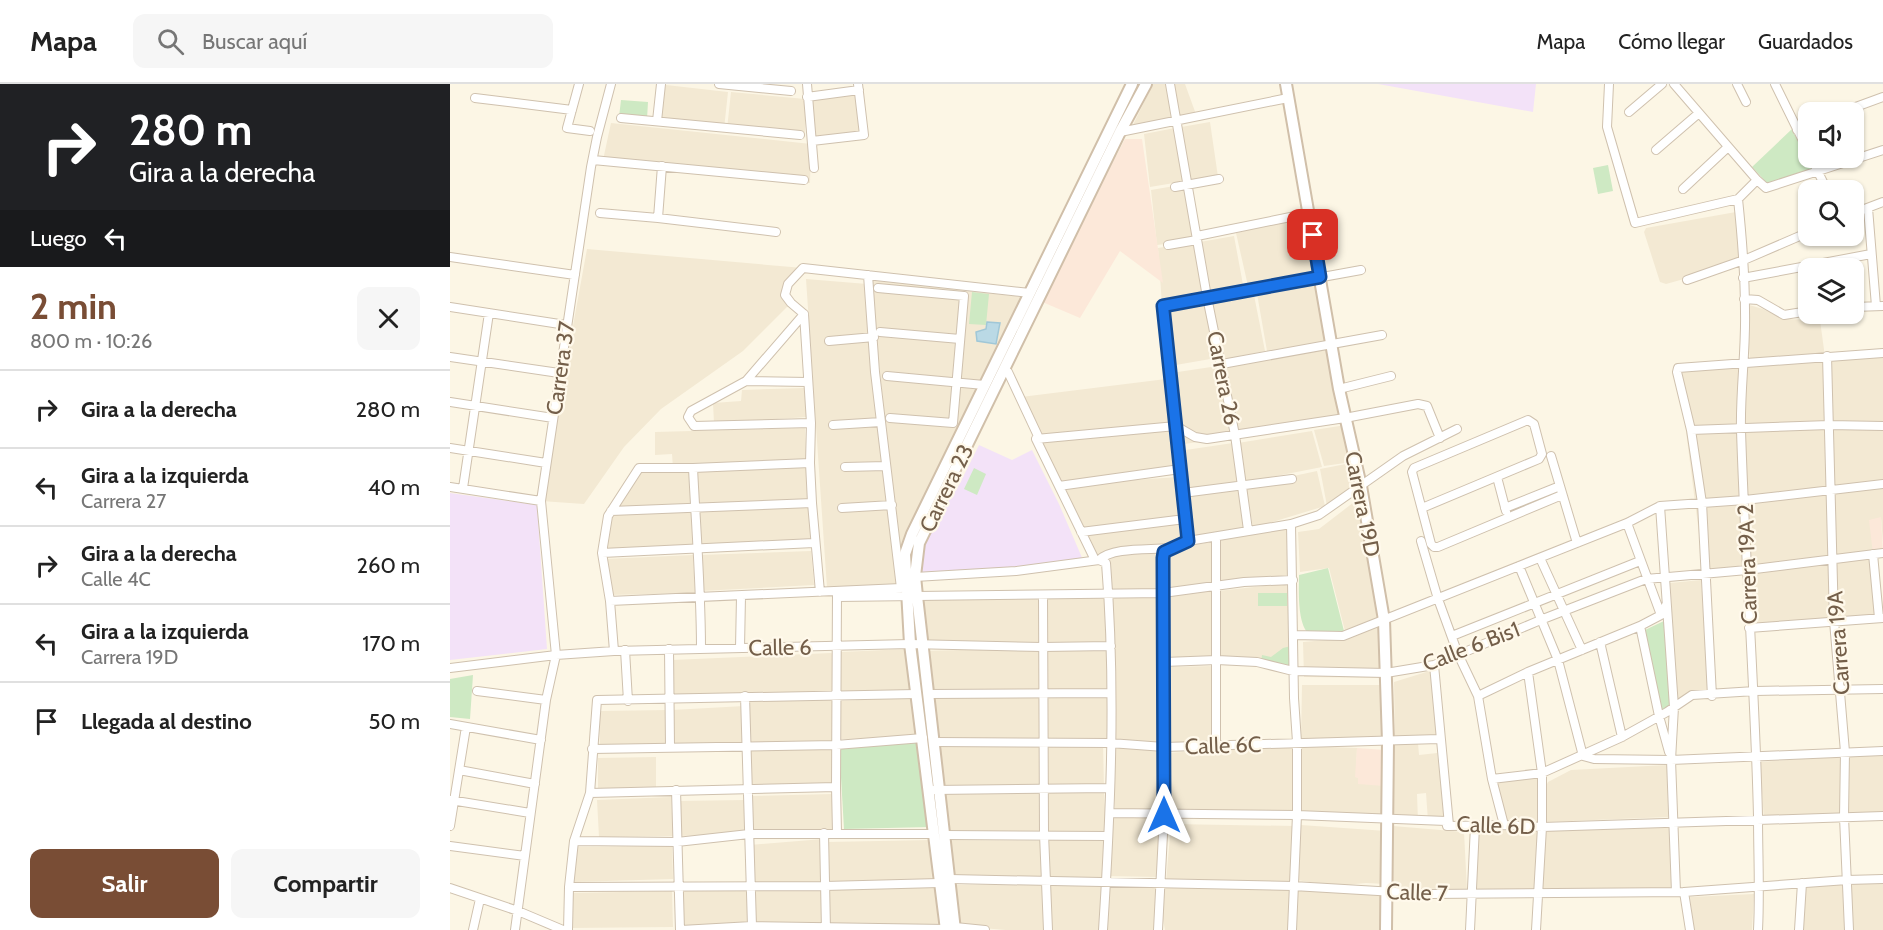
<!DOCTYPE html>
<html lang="es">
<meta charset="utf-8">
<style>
:root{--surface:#fff;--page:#f6f6f6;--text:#222;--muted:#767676;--line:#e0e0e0;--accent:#794d35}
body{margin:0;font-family:Cabin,sans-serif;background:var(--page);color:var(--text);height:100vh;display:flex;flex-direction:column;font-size:22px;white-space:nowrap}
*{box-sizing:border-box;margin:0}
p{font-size:20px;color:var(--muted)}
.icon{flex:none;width:33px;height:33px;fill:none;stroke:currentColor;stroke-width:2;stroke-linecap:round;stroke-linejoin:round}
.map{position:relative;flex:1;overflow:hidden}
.drawer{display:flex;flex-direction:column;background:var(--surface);width:450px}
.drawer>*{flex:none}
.hud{background:#202124;color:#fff;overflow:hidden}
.tools{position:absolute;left:1348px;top:18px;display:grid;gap:12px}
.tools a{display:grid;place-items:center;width:66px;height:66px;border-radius:12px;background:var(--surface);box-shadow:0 2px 4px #0004;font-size:30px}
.pin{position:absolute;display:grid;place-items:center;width:51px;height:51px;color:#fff;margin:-26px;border-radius:12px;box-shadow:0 3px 9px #0006}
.me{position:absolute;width:66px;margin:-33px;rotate:0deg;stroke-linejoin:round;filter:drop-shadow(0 0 4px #0008)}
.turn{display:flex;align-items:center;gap:21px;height:126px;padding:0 30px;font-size:27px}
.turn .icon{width:78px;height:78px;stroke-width:2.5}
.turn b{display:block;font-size:42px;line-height:51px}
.then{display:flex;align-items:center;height:57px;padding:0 30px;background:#0003;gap:12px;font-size:22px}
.round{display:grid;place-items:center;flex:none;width:63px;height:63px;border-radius:12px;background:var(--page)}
.overview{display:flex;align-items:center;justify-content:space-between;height:102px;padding:0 30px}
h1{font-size:36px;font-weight:800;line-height:45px;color:var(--accent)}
.cta{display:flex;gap:12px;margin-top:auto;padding:12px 30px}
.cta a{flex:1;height:69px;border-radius:12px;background:var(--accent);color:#fff;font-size:24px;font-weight:800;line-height:69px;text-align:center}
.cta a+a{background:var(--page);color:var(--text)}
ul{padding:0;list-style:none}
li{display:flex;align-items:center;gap:18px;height:78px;padding:0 30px;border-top:2px solid var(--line)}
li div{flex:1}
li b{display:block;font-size:22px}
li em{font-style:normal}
header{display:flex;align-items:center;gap:36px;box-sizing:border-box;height:84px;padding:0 30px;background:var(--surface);border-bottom:2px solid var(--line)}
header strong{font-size:28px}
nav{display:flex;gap:33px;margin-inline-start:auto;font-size:21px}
.search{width:420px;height:54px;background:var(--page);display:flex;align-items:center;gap:15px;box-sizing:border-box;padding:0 21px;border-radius:12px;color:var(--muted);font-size:22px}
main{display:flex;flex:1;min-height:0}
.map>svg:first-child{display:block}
.residential{fill:#f3e9d3}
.commercial{fill:#fce8d9}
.education{fill:#f3e2f8}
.green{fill:#cee9c3}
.water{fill:#bad9e5;stroke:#a0c7d7;stroke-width:1.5}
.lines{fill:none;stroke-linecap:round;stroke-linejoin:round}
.street-casing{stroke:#cfc1ae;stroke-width:10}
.secondary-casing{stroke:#d0bfa9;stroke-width:14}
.street{stroke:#fff;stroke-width:8}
.secondary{stroke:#fff;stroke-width:10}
.route-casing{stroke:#114b97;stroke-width:15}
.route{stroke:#1a73e8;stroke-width:10}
.labels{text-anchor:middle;stroke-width:4.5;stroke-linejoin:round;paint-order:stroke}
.street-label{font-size:22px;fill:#745f4a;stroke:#fff9eb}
</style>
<header>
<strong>Mapa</strong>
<div class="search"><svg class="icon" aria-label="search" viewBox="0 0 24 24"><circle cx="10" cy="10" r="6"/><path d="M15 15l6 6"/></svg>Buscar aquí</div>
<nav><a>Mapa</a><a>Cómo llegar</a><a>Guardados</a></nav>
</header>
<main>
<section class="drawer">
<div class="hud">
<div class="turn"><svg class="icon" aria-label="right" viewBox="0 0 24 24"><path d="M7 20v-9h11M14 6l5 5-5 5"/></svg><div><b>280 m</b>Gira a la derecha</div></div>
<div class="then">Luego<svg class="icon" aria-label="left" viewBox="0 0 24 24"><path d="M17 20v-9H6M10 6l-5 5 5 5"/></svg></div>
</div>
<div class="overview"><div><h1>2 min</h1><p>800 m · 10:26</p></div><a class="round"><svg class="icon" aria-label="close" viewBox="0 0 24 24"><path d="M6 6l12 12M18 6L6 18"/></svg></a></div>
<ul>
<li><svg class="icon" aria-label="right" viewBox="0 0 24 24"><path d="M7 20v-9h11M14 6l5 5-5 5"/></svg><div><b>Gira a la derecha</b></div><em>280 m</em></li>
<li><svg class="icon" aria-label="left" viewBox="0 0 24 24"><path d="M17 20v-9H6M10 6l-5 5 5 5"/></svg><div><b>Gira a la izquierda</b><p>Carrera 27</p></div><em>40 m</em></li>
<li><svg class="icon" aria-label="right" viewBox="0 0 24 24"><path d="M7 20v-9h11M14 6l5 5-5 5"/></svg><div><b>Gira a la derecha</b><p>Calle 4C</p></div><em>260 m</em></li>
<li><svg class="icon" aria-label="left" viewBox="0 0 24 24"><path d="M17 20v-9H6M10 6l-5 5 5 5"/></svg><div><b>Gira a la izquierda</b><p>Carrera 19D</p></div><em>170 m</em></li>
<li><svg class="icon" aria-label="arrive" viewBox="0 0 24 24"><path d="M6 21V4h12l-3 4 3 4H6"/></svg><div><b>Llegada al destino</b></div><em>50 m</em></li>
</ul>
<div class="cta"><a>Salir</a><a>Compartir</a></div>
</section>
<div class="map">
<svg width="1433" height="846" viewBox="0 0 1433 846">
<rect width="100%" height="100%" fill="#fcf6e5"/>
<path class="residential" d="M703,0H735L747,33L680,47Z
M216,1L278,8L274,45L211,39L210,18Z
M409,6L414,51L362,57L357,13Z
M281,8L355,15V53L277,45Z
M760,38L768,93L738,97L731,43Z
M161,39L361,60L360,99L153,76Z
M725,44L736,97L700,103L694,50Z
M736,100L746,156L707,161L701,106Z
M1286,128L1293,174L1234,195L1216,200L1210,198L1194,148L1196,144Z
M858,130L868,186L798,202L786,149Z
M784,152L794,206L760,211L750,158Z
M745,158L754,212L712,221L708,164Z
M137,165L353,184L335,211L341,219L293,267L211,325L174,363L134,420L91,417Z
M867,190L880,257L817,267L806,204Z
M356,195L417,200L450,503L377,504Z
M420,196L582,214L451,479L436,344Z
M803,206L815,267L771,276L760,215Z
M755,218L766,274L720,282L713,224Z
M1296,220L1313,225L1333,235L1370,236L1375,273L1433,269V459L1431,434L1423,470L1429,534L1299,544L1297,486L1254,489L1228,284L1300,278Z
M880,260L895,338L787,352L774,280Z
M768,282L780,353L728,361L721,289Z
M716,295L722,343L589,357L571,313Z
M354,304L357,333L264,339L263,319L291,317L292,306Z
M896,341L902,378L874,382L864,346Z
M355,344L356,377L223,384L222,370L205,371V348Z
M722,345L725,390L640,399L728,393L730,435L629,446L590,358Z
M862,347L872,383L795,398L788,359Z
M783,359L790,402L735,409L729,367Z
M357,379L359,417L248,421L246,384Z
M901,379L908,406L877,422L870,385Z
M239,384L241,422L172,425L166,423L190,387Z
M867,387L875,422L803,444L796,402Z
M791,404L797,447L739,456L736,411Z
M908,415L927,535L895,547L879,484L850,488L848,448L869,445Z
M360,422L361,458L248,466L247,427Z
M243,426L244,464L154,467L160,431Z
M731,438L734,459L640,471L629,448Z
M827,441L837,443L839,448L837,491L770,499L767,457Z
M762,458L763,501L714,507V465Z
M361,467L364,501L251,507L249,471Z
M706,469V506L661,508L656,470Z
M243,471L245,509L159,511L154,475Z
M1251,496L1259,610L1228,618L1220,499Z
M832,500L839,503L845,582L770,578L768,507Z
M764,507L765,578L715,579L713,511Z
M709,511L712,660L663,658L661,513Z
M595,512L656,513L657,558L595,559Z
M591,513L590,560L469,562L467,515Z
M933,540L936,594L854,593L853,558L889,555Z
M657,563L659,608H595V564Z
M590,564L591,609L475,610L472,567Z
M457,565L463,608L388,609L389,571L391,568Z
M381,569L384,571L386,661L297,663L295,615L222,617V576Z
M764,582L761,659L716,660L714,583Z
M986,585L987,653L945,656L944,598Z
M852,601H935V656L851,655Z
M659,610L658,655H596L595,611Z
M591,612L592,655L483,656L482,613Z
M462,613L466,654L391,655V617Z
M294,622L295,662L223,663L222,626Z
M218,626L220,662L150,665L149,627Z
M941,658L968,659L969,671L987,669L996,737H978L976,709L967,710L968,737L939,734Z
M653,659L654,704H597L596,660Z
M592,660V704L493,706L488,661Z
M845,661L844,732H719L717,669Z
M852,662L907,664L906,693L934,702L932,733L849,730Z
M384,663L385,706L299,707L297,665Z
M663,664H711L712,727H665Z
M1396,670H1433V729H1396Z
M1390,672L1394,733L1314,736L1310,678Z
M206,673V706L148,708V674Z
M1217,681L1218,733L1095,738V704L1098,698L1121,686Z
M1091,691L1089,738H1055L1047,697Z
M592,707L593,749L498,748L495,709Z
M654,708L656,748L598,749L597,709Z
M383,710L386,748L301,750L300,712Z
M221,713L223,752L149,753L147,716Z
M295,716L297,750L227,752L226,717Z
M661,731L711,732L707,793L658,792Z
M721,740L845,742L843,802L716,798Z
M851,741L936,747V800L916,799L885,802L847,796Z
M943,742L1014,748L1017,806L942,803Z
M1221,743L1225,805L1091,808L1094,745Z
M1027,746L1088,747L1084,807L1023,806Z
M373,755L375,800L301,799L300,761Z
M595,755L654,757V795L599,793Z
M481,756L482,801H486L488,842L380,846L377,758Z
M499,756L590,757L593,796L502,794Z
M222,762L223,795L123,798L126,763Z
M1433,797V846H1401L1399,798Z
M658,800H707L706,846H655Z
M504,801H594L595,846H556L507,842Z
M653,801L651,846H599L598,802Z
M1354,801H1395L1396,846H1352Z
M713,803L839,805L838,846H715L712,830Z
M844,805L935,807V846H844Z
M298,806L299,844L228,845L227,807Z
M304,806H373L374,844H302Z
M222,807L223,843L120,844L121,809Z
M1304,810L1302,846H1244L1240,813Z"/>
<path class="commercial" d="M675,55H692L713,199L670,167L630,234L590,217Z
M1431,433L1433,469L1423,470L1419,436Z
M907,664L935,666L934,702L908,700V694L905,693Z"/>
<path class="education" d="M928,0H1086L1083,28Z
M529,361L562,376L582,366L609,420L633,476L562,487L469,492L471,468L478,448L509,401Z
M0,409L87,421L97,565L0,576Z"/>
<path class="green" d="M171,16L198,18L197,35L169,33Z
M1342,45L1362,87L1319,101L1302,83Z
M1158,81L1163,107L1148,110L1143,84Z
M522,208L539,210L536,241L519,240Z
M524,384L536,390L527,411L514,405Z
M878,484L894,547C884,548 874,552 865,552C846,551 849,505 849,491Z
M808,509H837V522H808Z
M1216,536L1222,621L1211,627L1195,546Z
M841,562L842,585L811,578L812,571L821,573L833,564Z
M23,591L20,635L0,633V595Z
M469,655L480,743L394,745L389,659Z"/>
<path class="water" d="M537,238L550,239L546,260L527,257L526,248L536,245Z"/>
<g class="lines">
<defs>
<path id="street" d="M129,0L117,44L140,47
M269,0L341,7
M357,0L364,84
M720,0L757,213L785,351L798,446
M1159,0L1157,43L1185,139L1288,115L1307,96
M1224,0L1307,96L1316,104L1433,66
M1287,0L1296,18
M1325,0L1359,69
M357,13L409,6
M25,14L122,26
M1179,28L1212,0
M1392,28L1433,13
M171,34L350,51
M207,37L211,0
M1347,46L1359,41
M670,48L838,14
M362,57L414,51L408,0
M1206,66L1249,29
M1361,74L1377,106
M143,76L354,96
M725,103L769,95
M1233,105L1278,63
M1288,115C1292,153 1295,190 1295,228C1296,267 1290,307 1291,346C1295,475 1305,604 1308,732C1308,771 1310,808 1308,846
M1418,124L1426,222
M150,129L208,134L326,148
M1404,129L1433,118
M208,134L212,82
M747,152L860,129
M718,161L747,156
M0,173L125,191
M1293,194L1421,170
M1237,196L1294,176L1359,148
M428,204L514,212L503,339L440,334
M1294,215L1308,216L1334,231L1359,227
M0,223L116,241
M1404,223L1433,222
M354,230L341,219L335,211L338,200L353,184L580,209
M354,230L296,297L241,327L238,333L244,342L361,339
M354,230L361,339L360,379L362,419L370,508
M430,248L510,255
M379,257L424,253
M1377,272L1384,537L1395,668L1394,733L1399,846
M0,273L109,289
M772,280L932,251
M554,286L558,288L588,352L586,355L645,476
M437,292L534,301
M296,297L358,298
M889,305L941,292
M0,318L103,334
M383,341L431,338
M1241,346L1379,341L1433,342
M586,355L726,342L745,353L757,355L895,334L968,320L977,322L990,354
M0,364L96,379
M1101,372L1127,459
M395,383L436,382
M243,384C246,444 251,504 251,565
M1047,393L1056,427
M609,402L730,385
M0,403L91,417
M13,404L39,229
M733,409L842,395
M1210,422L1224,623L1221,676L1226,808
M392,424L442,421
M972,424L1089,375L1092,370L1084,340L1078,336L964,384L962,388L981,460L984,463H988L1112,411
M1055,424L1110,402
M161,427L362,419
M1177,439L1211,531
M841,440L844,614L847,658V731L842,846
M631,448L735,435
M738,457L713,222L911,186
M971,457L988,515L1008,570L1028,612L1042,695L1054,741
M152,469L364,459
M1423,470L1429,534
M1090,474L1132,566
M649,476L656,479C666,601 661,724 653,846
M1069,482L1108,576L1133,672L1144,675L1221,676L1433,667
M465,493L566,487L649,476C662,463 699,466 718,464
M593,512L594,750L598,846
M387,513L713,509L794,498L843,496
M160,517L451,504L425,288L418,191
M1190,542L1209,632L1219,668
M1299,544L1433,534
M843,551L893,552L1177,439L1210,422L1295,416L1433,400
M1002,552L1190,477
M1150,558L1172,653
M290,564L291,512
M219,565L220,663
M175,566L178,617
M164,567L160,517L152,469L158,432L189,384H243L360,379
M714,578L767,576L807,578L843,587L936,589L984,581L1093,535L1196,495L1297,486L1433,469
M984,581L999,741
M0,584L106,571L164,567L460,560L592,563L661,562
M1078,588L1092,689V743L1086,846
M27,607L96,616
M479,610L660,609
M295,612L302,842
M1028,612L1078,588L1190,542L1211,531L1216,521
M1262,612L1252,419L1241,346L1227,288L1228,284L1433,269
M0,640L91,656
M484,658L660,659L714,663L989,655
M766,661V453
M142,665L386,661L473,654
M9,686L85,700
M1042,695L1092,689L1172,653L1217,628L1242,611L1305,607L1433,605
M226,706L230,846
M484,706L660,704
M140,709L386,703
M0,716L80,729
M660,729L847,731L996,737L997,742H999L1054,741L1092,743L1433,732
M0,742L16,643
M374,749L376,846
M387,749L386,703L387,508
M495,751L658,752
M124,757L227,758L299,750H483
M0,762L75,772
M500,795L843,802L979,810L1234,808L1397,796L1433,795
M119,803L375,802L489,799
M0,804L68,827L113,846
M1234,808L1240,846
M23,846L30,815
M65,846L96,616L106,571L91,417L141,83L147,53L161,0
M118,846L119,803L124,757L140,709L147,616L466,610
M231,846L302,842L496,845L505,843L535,846
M708,846L714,731V468L738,457L841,440L869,431L953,372L1007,345
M1020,846L1025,742
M1349,846L1352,799"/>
<path id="secondary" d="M836,0L889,305L911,402L934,536L938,658L936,846
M496,846L460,560L455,470L462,450L682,0
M505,846L467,512L465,492L469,459L670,48L696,0"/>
</defs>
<use href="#street" class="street-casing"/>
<use href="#secondary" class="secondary-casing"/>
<use href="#street" class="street"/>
<use href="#secondary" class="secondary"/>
</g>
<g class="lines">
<defs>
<path id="route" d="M714,731L713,474L714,468L738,457L713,222L870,193L863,151"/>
</defs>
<use href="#route" class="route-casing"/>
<use href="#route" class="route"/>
</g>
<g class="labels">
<g class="street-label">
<text transform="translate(110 284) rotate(-82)" y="8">Carrera 37</text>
<text transform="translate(774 294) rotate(79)" y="8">Carrera 26</text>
<text transform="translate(496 404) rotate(-64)" y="8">Carrera 23</text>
<text transform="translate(913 420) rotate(79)" y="8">Carrera 19D</text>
<text transform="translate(1297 480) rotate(-92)" y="8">Carrera 19A 2</text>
<text transform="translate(1388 559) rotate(-94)" y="8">Carrera 19A</text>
<text transform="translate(1021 562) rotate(-21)" y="8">Calle 6 Bis1</text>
<text transform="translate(330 563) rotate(-1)" y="8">Calle 6</text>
<text transform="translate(773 661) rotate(-2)" y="8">Calle 6C</text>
<text transform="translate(1046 741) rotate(2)" y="8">Calle 6D</text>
<text transform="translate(967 808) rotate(2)" y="8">Calle 7</text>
</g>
</g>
</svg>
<div class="tools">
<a><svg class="icon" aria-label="sound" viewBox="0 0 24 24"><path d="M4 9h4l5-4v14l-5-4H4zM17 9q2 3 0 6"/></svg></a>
<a><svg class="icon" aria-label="search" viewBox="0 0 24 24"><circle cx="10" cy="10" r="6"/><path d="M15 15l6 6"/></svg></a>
<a><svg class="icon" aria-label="layers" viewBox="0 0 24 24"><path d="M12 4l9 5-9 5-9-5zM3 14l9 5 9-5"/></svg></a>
</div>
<div class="pin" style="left:863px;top:151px;background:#d93025"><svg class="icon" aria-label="arrive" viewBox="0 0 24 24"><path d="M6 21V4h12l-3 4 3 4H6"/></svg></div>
<svg class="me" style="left:714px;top:731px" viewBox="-20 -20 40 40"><path d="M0-17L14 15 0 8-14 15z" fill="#1a73e8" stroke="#fff" stroke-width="4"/></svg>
</div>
</main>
